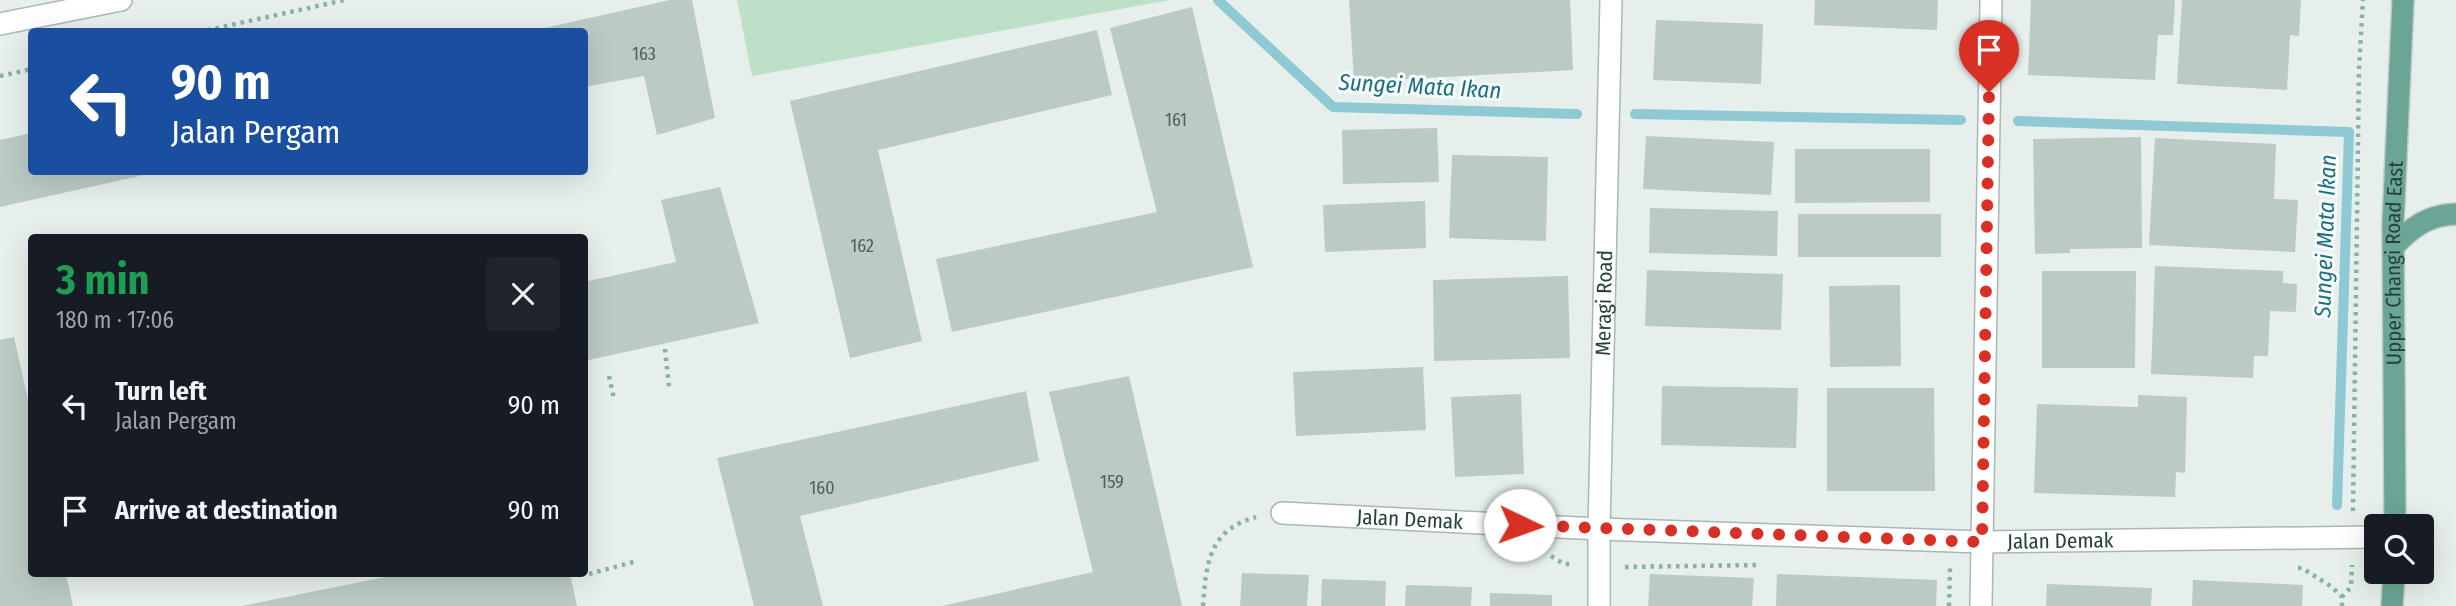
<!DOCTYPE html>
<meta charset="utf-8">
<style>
:root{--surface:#171b24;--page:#20242c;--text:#f1f3f6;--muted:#9ea1a6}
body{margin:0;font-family:"Fira Sans Condensed",sans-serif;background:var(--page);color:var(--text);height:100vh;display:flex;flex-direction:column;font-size:26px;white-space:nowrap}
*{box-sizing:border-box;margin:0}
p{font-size:23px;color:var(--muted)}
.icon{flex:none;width:38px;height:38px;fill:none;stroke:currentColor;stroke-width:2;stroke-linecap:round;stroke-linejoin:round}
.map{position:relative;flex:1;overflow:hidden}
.details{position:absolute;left:28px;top:234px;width:560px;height:343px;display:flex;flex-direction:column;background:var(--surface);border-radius:7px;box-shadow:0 7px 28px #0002}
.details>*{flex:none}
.top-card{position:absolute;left:28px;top:28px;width:560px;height:147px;border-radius:7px;box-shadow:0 7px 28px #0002;background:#1a4fa0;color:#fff;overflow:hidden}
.tools{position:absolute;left:2364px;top:514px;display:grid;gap:14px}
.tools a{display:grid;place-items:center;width:70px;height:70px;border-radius:7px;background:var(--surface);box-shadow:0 7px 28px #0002;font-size:35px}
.pin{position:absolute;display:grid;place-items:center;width:60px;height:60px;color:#fff;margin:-72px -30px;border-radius:50% 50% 50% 0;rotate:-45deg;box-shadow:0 0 7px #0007}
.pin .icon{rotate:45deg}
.me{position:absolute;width:77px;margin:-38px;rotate:93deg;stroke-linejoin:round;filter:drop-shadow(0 0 5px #0008)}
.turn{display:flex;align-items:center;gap:24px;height:147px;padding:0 28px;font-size:32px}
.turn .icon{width:91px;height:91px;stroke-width:2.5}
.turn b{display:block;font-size:49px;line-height:60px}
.round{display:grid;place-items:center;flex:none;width:74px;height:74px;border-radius:7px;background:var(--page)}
.summary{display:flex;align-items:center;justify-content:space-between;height:119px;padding:0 28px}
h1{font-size:42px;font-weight:700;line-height:52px;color:#1e9e55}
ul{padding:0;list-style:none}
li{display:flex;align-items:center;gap:21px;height:105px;padding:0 28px}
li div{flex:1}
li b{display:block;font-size:26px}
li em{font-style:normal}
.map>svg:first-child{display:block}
.green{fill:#bfe0c8}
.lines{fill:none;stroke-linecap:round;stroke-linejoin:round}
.stream{stroke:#8ec9d4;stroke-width:10}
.building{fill:#bbcac4}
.minor-casing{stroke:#a8b8b2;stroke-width:24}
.primary-casing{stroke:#c2cac8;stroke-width:24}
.path{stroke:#86b3a5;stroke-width:4.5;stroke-dasharray:3.5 5;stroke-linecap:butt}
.minor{stroke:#fff;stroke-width:21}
.primary{stroke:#6aa596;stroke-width:21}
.route{stroke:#d93025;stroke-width:12;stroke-dasharray:0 21.6}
.labels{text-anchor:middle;stroke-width:6;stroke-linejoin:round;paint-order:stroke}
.number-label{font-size:18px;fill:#4a645c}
.street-label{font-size:21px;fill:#24423a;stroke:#f7fbf9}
.water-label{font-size:23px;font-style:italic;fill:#1c6f80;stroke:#f7fbf9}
</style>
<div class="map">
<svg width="2456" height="606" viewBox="0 0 2456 606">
<rect width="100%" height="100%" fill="#e6efeb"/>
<path class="green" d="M737,0H1170L752,76Z"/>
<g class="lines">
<path class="stream" d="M1218,0L1333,107L1577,114
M1635,114L1961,120
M2018,121L2349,132L2337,505"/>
</g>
<path class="building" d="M670,0H692L715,118L657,135L644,76L584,87V32H527Z
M1349,0H1570L1573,70L1354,82Z
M1815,0H1938L1937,30L1814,25Z
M2031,0H2175L2173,35H2158L2155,80L2028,75Z
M2182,0H2301L2299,36L2290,35L2287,90L2177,84Z
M1192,7L1253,267L952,332L936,259L1157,212L1110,28Z
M1656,20L1763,24L1761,84L1653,80Z
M1097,30L1112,95L878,150L922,341L850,358L790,101Z
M1437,128L1439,182L1343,184L1342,130Z
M32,133V172L153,173L0,207V140Z
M1646,136L1774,142L1771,195L1643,189Z
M2141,137L2142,248L2070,249V253L2035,254L2033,139Z
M2155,138L2276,144L2274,199L2298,200L2295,252L2149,245Z
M1795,149H1930V202L1795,203Z
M1452,155L1548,157L1546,241L1449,238Z
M720,187L759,323L584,361V282L676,262L661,200Z
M1425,201L1426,248L1325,252L1323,205Z
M1650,208L1778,211L1777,256L1649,253Z
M1798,214H1941V257H1798Z
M2155,266L2283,271V283L2297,284L2296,312L2270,311L2268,356H2254L2253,378L2151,374Z
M1647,270L1783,274L1781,330L1645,326Z
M2042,271H2136L2135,368H2042Z
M1568,276L1570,358L1434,361L1433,280Z
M1900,285L1901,366L1830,367L1829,286Z
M14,337L32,417V574H66L73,606H0V340Z
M1423,367L1426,430L1296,436L1293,372Z
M1129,376L1182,606H942L1093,572L1049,392Z
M1662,386L1798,388L1796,448L1661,445Z
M1827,388H1934L1935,491H1827Z
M1026,391L1039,461L800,516L823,606H754L717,458Z
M1521,394L1524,474L1455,477L1451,397Z
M2138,395L2187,397L2185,473L2176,472L2175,497L2034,493L2037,404L2138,407Z
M1242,573L1309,575L1307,606H1240Z
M400,574H570L577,606H242Z
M1650,574L1754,578L1752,606H1648Z
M1777,574L1937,580L1936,606H1776Z
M1322,579L1386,581L1385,606H1321Z
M2193,580L2303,585L2302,606H2192Z
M2047,584L2152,588L2151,606H2046Z
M1406,585L1472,587L1471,606H1405Z
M1490,593L1552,595V606H1490Z"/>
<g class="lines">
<defs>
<g id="minor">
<path d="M0,24L121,0"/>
<path id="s1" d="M1282,513L1599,529L1982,542L2376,537"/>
<path id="s2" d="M1599,606V529L1611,0"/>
<path d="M1981,606L1991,0"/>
</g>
<g id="primary">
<path d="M2393,247C2412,227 2428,215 2456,214"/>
<path id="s3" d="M2395,527L2393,223L2403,0"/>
<path d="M2392,606L2394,572"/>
</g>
</defs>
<use href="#minor" class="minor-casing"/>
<use href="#primary" class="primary-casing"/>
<path class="path" d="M199,32L345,0
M0,76L32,69
M665,349L669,387
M609,376L614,399
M2353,511L2359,69L2363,0
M1551,556L1564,564H1571
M1625,567L1756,565
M2298,568H2302L2332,587L2342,597
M589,574L637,561
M1203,606C1206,563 1209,530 1256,517
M1949,606L1950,568
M2342,606V597L2351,587L2352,565"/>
<use href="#minor" class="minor"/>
<use href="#primary" class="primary"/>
</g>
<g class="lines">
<path class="route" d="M1520,525L1982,542L1989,92"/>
</g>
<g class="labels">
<g class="number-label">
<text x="644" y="60">163</text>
<text x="1176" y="126">161</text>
<text x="862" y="252">162</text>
<text x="1112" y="488">159</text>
<text x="822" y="494">160</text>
</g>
<g class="street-label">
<text dy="7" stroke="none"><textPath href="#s3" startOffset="264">Upper Changi Road East</textPath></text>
<text dy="7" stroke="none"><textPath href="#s2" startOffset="303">Meragi Road</textPath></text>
<text dy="7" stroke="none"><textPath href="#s1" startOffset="128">Jalan Demak</textPath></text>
<text dy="7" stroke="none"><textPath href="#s1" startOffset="779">Jalan Demak</textPath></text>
</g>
<g class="water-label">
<text transform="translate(1420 86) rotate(3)" y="8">Sungei Mata Ikan</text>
<text transform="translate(2325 236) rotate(-88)" y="8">Sungei Mata Ikan</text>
</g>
</g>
</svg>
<div class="tools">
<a><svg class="icon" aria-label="search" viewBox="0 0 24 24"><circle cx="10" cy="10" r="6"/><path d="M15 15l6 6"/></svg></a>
</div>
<div class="pin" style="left:1989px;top:92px;background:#d93025"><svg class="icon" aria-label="arrive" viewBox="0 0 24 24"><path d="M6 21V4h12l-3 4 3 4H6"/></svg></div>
<svg class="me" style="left:1520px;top:525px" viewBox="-20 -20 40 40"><circle r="19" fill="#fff"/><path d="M0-13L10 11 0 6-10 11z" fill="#d93025"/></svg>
<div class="top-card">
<div class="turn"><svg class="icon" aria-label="left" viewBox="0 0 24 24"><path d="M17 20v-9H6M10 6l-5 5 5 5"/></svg><div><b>90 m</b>Jalan Pergam</div></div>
</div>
<section class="details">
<div class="summary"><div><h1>3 min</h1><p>180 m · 17:06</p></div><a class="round"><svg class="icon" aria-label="close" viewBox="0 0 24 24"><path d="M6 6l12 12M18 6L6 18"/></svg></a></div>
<ul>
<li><svg class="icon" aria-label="left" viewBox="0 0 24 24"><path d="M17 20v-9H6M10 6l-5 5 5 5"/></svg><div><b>Turn left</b><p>Jalan Pergam</p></div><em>90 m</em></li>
<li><svg class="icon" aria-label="arrive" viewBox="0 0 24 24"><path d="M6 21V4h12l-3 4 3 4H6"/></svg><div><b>Arrive at destination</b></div><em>90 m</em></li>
</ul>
</section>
</div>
